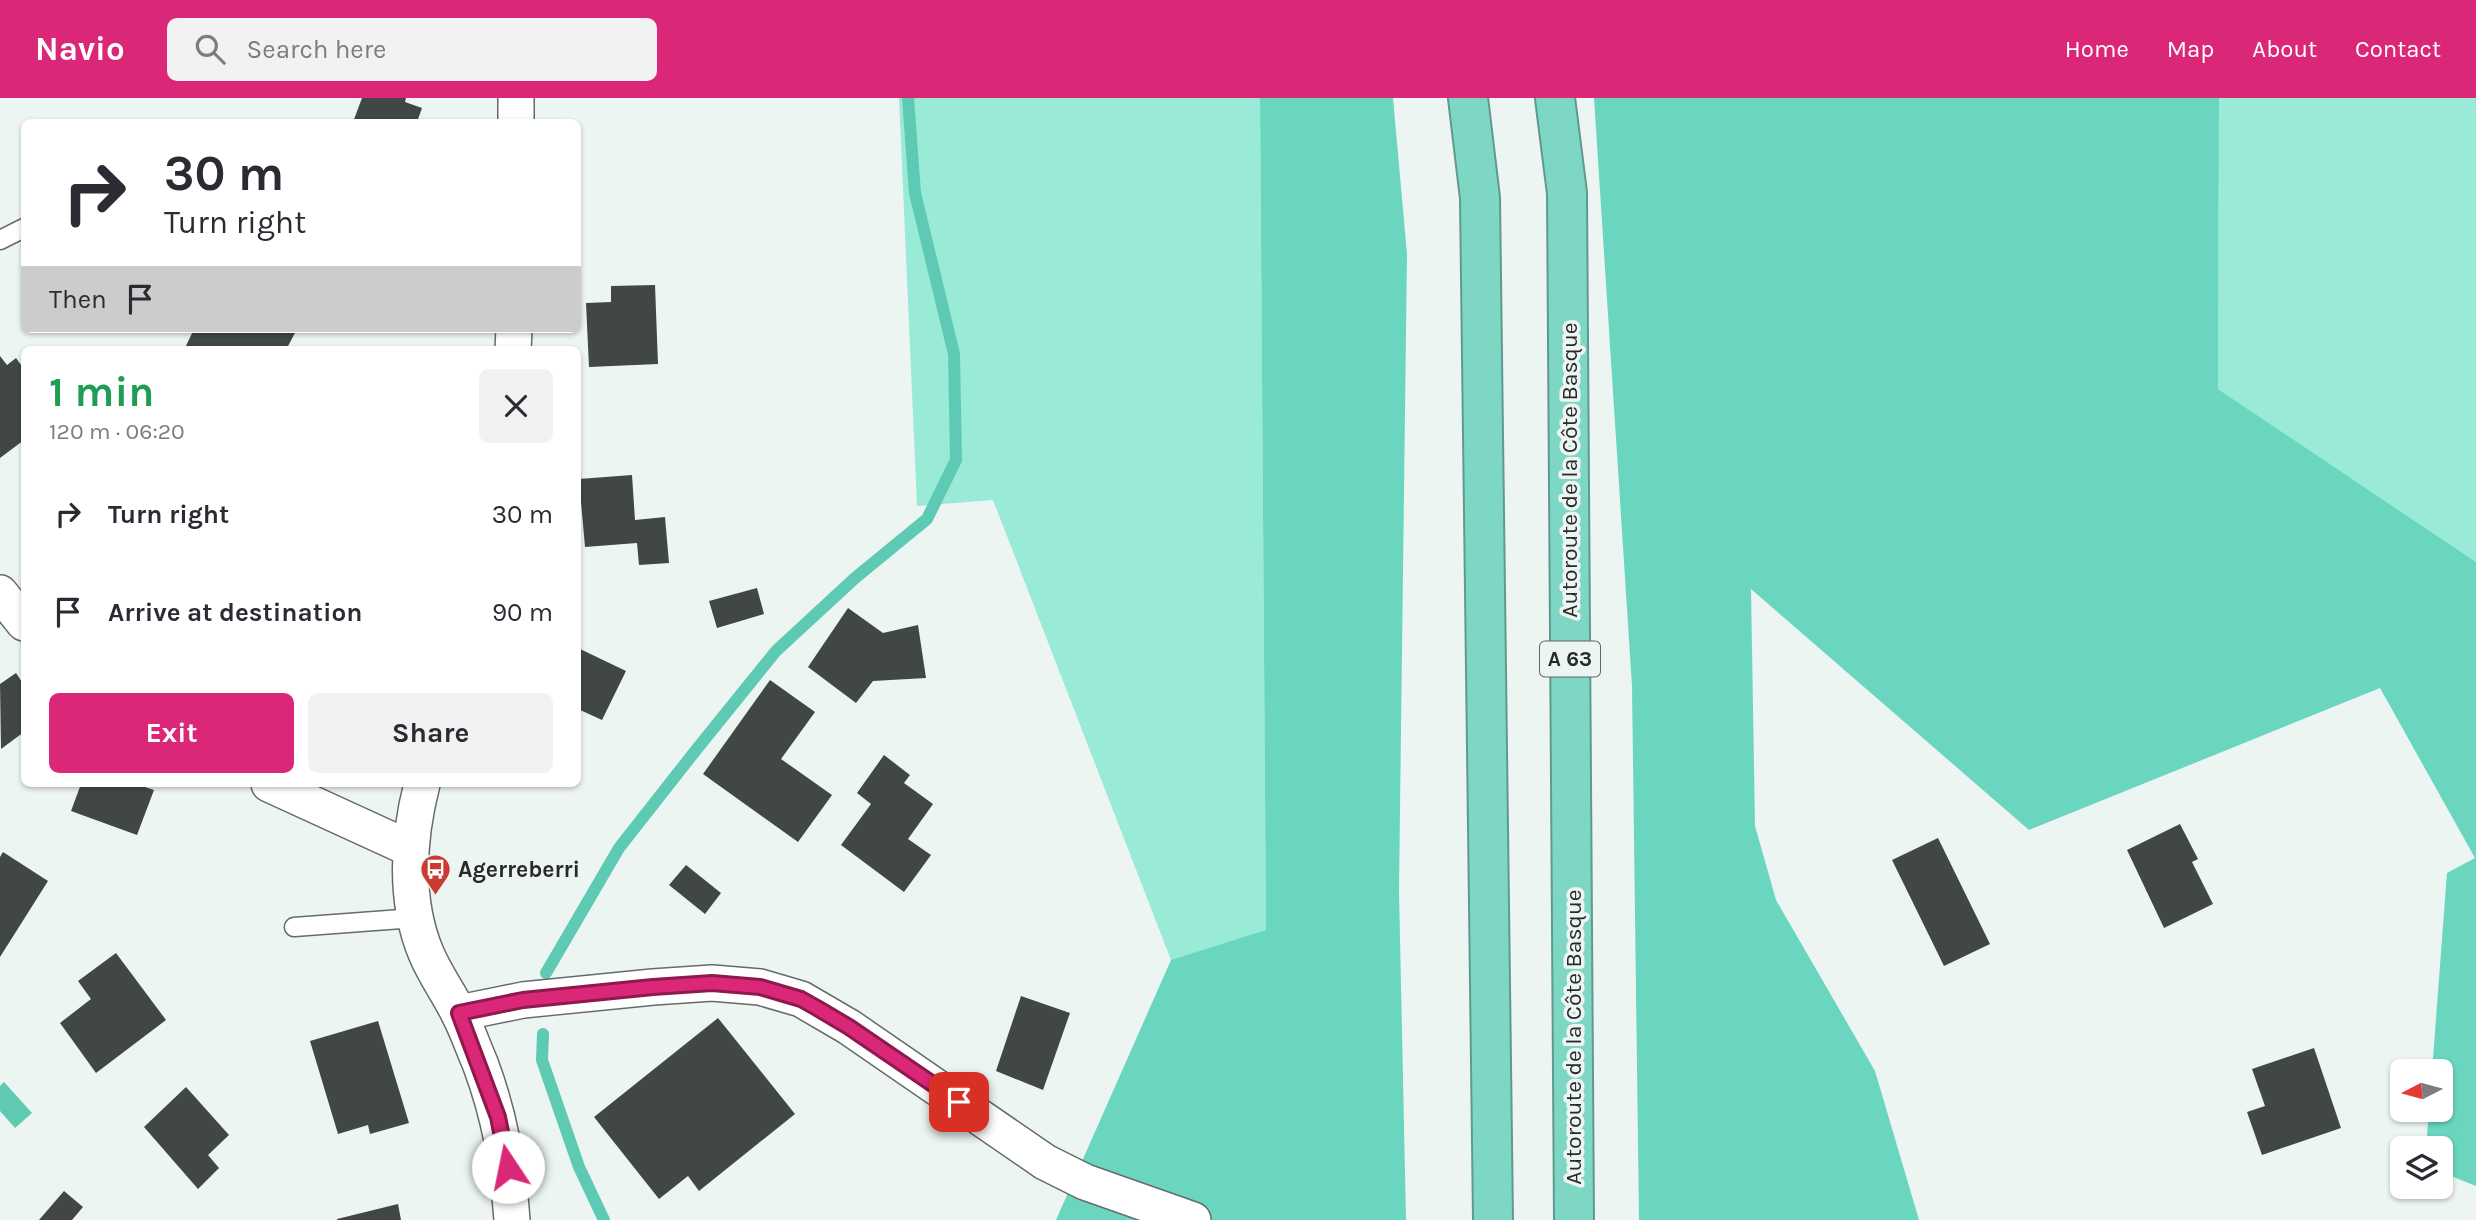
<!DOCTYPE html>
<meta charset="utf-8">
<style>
:root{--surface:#fff;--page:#f2f2f3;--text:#2b2b33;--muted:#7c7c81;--accent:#db2777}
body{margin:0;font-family:Karla,sans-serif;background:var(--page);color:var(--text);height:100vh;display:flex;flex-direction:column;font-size:26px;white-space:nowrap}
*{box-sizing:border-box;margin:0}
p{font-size:23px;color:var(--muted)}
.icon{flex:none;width:38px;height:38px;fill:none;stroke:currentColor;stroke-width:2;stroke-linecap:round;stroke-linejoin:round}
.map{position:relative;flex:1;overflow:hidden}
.panel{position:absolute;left:21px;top:248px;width:560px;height:441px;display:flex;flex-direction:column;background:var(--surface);border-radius:10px;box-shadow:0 2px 5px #0004}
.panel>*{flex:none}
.banner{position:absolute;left:21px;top:21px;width:560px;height:214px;border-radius:10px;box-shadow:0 2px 5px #0004;background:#fff;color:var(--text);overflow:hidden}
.needle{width:46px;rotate:264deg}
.fabs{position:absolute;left:2390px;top:961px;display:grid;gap:14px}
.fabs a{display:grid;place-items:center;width:63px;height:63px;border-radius:10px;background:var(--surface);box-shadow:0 2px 5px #0004;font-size:35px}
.pin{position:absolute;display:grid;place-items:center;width:60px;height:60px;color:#fff;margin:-30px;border-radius:14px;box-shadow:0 4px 10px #0006}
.me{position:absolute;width:77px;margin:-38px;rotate:349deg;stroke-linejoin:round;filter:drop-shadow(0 0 5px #0008)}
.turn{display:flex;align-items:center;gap:24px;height:147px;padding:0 28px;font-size:32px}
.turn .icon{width:91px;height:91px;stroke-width:2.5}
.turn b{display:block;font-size:49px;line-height:60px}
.then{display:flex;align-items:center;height:66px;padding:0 28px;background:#0003;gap:14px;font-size:26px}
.round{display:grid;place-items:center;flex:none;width:74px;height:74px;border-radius:10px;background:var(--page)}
.overview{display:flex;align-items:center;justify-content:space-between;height:119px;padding:0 28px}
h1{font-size:42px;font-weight:700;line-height:52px;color:#1e9e55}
.action{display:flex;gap:14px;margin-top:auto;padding:14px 28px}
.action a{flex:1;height:80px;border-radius:10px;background:var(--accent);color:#fff;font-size:28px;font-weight:700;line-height:80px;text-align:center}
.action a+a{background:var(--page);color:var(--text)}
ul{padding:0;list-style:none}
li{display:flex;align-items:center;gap:21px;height:98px;padding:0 28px}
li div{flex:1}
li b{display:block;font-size:26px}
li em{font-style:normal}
header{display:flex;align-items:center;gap:42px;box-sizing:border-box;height:98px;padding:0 35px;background:var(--accent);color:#fff}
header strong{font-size:33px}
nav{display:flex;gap:38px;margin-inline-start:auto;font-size:24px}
.search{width:490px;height:63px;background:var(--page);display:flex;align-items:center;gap:18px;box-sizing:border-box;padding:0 24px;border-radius:10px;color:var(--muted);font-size:26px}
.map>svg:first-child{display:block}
.green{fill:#99ead7}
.forest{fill:#6ad6bf}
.water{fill:#5ecab4}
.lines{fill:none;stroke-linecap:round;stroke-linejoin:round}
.stream{stroke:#5ecab4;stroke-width:12}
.building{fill:#404745}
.lane-casing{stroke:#646b69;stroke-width:21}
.street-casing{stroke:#646b69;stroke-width:38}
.highway-casing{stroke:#609a8e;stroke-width:42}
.lane{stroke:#fff;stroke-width:18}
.street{stroke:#fff;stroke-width:35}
.highway{stroke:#7ed7c4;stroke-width:38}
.route-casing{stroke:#8e194d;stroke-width:18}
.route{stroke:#db2777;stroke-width:12}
.labels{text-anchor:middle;stroke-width:7;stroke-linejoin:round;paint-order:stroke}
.shield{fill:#edf5f2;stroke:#626765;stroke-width:2}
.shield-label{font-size:21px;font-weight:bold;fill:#272a29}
.street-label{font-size:23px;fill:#272a29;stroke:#edf5f2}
.poi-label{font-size:23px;font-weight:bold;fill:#272a29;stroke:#edf5f2;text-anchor:start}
</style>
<header>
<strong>Navio</strong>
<div class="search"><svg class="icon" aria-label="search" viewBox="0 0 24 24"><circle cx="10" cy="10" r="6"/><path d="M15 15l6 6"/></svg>Search here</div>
<nav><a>Home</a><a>Map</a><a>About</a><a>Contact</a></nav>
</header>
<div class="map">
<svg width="2476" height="1122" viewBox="0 0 2476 1122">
<rect width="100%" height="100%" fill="#edf5f2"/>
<path class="green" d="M899,0H1260L1266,833L1171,862L993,402L917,408Z
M2219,0H2476V464L2218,291Z"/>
<path class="forest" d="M1260,0H1393L1407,156L1399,792L1406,1122H1056L1171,862L1266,832Z
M1594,0H2219L2218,291L2476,464V1088L2441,1074V1050H2426L2429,1012H2441V973H2432L2447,775L2475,760L2380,590L2029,732L1751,491L1755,728L1776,802L1875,973L1919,1122H1639L1632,588Z"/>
<path class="water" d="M4,984L32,1015L15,1030L0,1013V988Z"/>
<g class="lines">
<path class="stream" d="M546,875L619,750L696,652L776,553L855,480L927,421L956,362L954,256L915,95L908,0
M543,936L542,962L579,1069L604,1122"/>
</g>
<path class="building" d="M362,0H406L405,4L422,10L417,24H353Z
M655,187L658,266L589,269L586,205L611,204V188Z
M194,231H297L286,252H184Z
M0,258L7,267L16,260L24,271V342L0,360Z
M632,377L635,422L665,419L669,465L639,467L637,445L585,449L579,381Z
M757,490L764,516L717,530L709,503Z
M848,510L883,535L918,527L926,580L873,583L856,605L808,569Z
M578,550L626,573L602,622L578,611Z
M16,575L24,587V634L1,651L0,586Z
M770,582L815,614L781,661L832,697L798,744L703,676Z
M884,657L910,677L904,685L933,706L908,741L931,757L904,794L841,747L871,706L857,695Z
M81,686H136L154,692L137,737L71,713Z
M2180,726L2198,761L2192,764L2213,806L2164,830L2127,752Z
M1938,740L1990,846L1944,868L1892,762Z
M3,754L48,783L0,859V759Z
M686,767L721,795L705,816L669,787Z
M116,855L166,922L96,975L60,925L91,901L78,883Z
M1021,898L1070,915L1043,992L996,973Z
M718,920L795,1016L699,1093L688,1078L659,1101L594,1019Z
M378,923L409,1025L370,1036L368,1027L338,1036L310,943Z
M2314,950L2341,1030L2262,1057L2247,1014L2265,1008L2252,971Z
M186,989L229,1037L208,1057L219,1070L198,1091L144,1029Z
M64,1093L83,1109L72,1122H39Z
M398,1106L401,1122H337V1121Z"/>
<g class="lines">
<defs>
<path id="lane" d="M0,142L24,130
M294,829L415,820"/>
<path id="street" d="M516,24V0
M513,252L514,231
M0,495L24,525
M269,686L411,751
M422,686C408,740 404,802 426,855C435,877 449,895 459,916C467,931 473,949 480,965C500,1018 508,1066 512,1122
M459,915L523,902L653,889L712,885L760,889L801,901L849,929L1045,1064L1085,1084L1193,1122"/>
<path id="highway" d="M1468,0L1480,100L1493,1122
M1555,0L1567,95L1574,1122"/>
</defs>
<use href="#lane" class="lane-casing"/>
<use href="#street" class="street-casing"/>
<use href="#highway" class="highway-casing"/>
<use href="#lane" class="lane"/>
<use href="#street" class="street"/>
<use href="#highway" class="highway"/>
</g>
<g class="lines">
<defs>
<path id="route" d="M508,1069L498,1019L459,915L523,902L653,889L712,885L760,889L801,901L817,910L849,929L959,1004"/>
</defs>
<use href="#route" class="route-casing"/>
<use href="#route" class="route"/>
</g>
<defs>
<symbol id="bus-pin" viewBox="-11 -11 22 30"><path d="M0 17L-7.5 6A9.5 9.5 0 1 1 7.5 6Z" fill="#c93b32" stroke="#edf5f2"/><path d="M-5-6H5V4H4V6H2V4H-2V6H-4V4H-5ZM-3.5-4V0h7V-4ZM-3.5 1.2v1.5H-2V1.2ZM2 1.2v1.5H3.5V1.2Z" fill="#fff"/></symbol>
</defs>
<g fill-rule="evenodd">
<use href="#bus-pin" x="418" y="754" width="35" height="47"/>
</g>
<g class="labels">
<rect class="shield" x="1540" y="543.5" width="60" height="35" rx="5"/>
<g class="shield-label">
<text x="1570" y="568">A 63</text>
</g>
<g class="street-label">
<text transform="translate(1569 372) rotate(-90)" y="8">Autoroute de la Côte Basque</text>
<text transform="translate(1573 939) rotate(-90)" y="8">Autoroute de la Côte Basque</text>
</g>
<g class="poi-label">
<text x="458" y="779">Agerreberri</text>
</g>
</g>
</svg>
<div class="fabs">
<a><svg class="needle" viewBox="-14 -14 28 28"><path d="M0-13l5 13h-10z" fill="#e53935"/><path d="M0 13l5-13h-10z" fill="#7c7c81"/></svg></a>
<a><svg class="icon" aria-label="layers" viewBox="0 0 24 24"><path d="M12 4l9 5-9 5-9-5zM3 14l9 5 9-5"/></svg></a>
</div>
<div class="pin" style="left:959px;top:1004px;background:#d93025"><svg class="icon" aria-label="arrive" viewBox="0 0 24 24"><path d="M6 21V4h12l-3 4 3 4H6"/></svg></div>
<svg class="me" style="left:508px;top:1069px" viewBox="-20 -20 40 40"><circle r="19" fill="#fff"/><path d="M0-13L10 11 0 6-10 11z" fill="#db2777"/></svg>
<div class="banner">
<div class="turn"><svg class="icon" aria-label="right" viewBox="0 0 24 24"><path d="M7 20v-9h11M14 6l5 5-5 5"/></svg><div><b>30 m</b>Turn right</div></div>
<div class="then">Then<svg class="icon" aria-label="arrive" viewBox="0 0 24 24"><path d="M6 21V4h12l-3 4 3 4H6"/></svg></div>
</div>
<section class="panel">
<div class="overview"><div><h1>1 min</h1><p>120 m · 06:20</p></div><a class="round"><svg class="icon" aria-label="close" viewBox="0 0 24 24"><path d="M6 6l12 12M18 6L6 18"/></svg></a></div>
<ul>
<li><svg class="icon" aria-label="right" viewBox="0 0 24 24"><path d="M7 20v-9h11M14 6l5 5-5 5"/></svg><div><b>Turn right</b></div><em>30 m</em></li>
<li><svg class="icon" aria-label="arrive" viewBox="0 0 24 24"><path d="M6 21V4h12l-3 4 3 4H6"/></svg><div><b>Arrive at destination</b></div><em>90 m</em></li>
</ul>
<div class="action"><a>Exit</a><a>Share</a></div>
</section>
</div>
